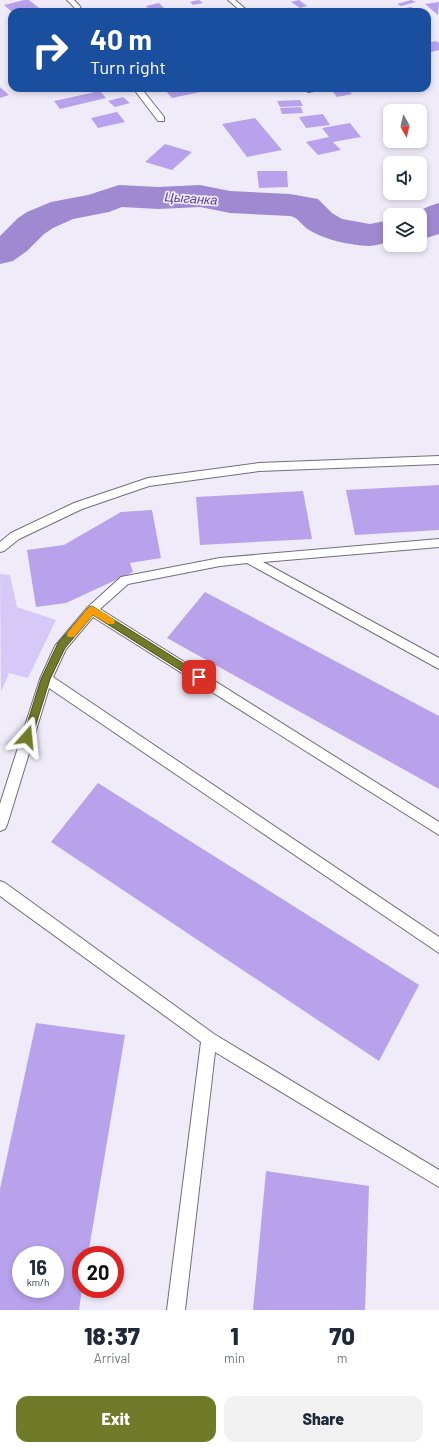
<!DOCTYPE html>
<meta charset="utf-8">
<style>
:root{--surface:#fff;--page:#f2f2f3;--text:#1f2937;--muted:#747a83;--accent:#6f7b28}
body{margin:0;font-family:Barlow,sans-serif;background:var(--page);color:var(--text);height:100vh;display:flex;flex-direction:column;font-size:15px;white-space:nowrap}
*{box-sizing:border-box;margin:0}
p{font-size:13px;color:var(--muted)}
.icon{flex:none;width:22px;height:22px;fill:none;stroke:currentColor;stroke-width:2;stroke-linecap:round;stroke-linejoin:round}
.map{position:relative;height:1310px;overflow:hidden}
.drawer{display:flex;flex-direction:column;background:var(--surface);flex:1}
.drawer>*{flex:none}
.guide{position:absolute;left:8px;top:8px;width:423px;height:84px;border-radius:12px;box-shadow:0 2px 6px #0003;background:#1a4fa0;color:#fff;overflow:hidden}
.needle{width:26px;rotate:172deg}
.controls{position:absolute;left:383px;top:104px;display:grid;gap:8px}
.controls a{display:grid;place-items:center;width:44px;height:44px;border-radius:8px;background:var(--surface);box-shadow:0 2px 6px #0003;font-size:20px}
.speed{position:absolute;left:12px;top:1246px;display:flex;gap:8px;font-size:20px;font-weight:700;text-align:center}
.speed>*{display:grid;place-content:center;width:52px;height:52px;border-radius:50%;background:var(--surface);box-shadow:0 2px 6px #0003;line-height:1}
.speed small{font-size:10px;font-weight:400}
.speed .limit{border:6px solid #d22;background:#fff;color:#111}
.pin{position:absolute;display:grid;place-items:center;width:34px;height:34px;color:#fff;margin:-17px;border-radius:8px;box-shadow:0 2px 6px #0006}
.me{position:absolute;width:44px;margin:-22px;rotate:18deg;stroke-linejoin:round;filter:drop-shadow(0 0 3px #0008)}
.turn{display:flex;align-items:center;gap:14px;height:84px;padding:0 16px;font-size:18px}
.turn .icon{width:52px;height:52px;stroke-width:2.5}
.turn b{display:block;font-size:28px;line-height:34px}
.eta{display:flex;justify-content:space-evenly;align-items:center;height:68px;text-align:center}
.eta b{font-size:24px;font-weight:800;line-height:28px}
.button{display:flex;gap:8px;margin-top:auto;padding:8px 16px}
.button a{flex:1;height:46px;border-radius:12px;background:var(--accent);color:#fff;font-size:16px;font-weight:800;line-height:46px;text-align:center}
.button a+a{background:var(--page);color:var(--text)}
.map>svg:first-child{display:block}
.green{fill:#d6c9f8}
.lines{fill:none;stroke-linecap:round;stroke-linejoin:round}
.river{fill:#9f89d1;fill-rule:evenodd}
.building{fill:#b8a2ec;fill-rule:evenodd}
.service-casing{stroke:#726f7a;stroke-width:2}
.service{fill:#fff;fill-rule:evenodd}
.route{fill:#6f7b28;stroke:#48501a}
.slow{fill:#f59e0b}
.labels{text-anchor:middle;stroke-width:3.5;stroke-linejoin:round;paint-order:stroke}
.far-water-label{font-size:13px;font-style:italic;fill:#5c3d93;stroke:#efebf9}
</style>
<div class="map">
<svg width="439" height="1310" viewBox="0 0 439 1310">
<rect width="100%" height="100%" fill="#efebf9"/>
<path class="green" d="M0,574L10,575L17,607L56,620L28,678L9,673L1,692Z"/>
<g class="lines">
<path class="river" d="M119,185L158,187L200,185L230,191L290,194L318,199L332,213L342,219L370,224L390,220V242C383,243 375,246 369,246C350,245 325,240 309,230C302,226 298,217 290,216L230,213L200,207L158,209L122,207L109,212L73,219L53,228L44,234L27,251L13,261L0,264V236L18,218L27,212L51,202L88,195Z
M439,203V234L420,240V215H417C423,207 430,206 439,203Z"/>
</g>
<path class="building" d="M24,0H29L44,12H12L4,5Z
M199,0L203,3L193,5L190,2Z
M299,0L307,6L300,8L291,2Z
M411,0L416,2L401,6L397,4Z
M439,2L438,15L425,4Z
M159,3L164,8L150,11L152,12H135L148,8L146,6Z
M411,7L417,11L403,12L400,9Z
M436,41L439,43V50L427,53V43Z
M0,87L9,95L0,98Z
M170,88H196L200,92L172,98L164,89Z
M348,90L352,94L337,97L333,92Z
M100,91L106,98L60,109L54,101Z
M123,97L130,103L115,107L108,101Z
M300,100L303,106L280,107L277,101Z
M301,107L303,113L282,114L280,108Z
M117,112L125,122L98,128L91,118Z
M323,114L330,125L306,128L299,117Z
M255,118L282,150L247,157L222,124Z
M350,123L361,137L333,142L341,150L318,155L306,142L329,137L322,128Z
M165,144L192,152L172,170L145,162Z
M257,171H287L288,187L259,188Z
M439,485V530L355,535L346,490Z
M303,491L312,539L200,545L196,497Z
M152,510L161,558L130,563L133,572L66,603L36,607L27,550L64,545L121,512Z
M205,592L439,716V789L167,638Z
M98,783L419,985L379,1061L51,842Z
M36,1023L125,1035L88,1255H81L82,1289L79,1310H0V1189ZM21,1255H55V1289H21Z
M266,1171L369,1186L365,1310H253Z"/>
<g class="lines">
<defs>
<path id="service" d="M67,0H74L79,5L83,12H77L74,7Z
M228,0H235L249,12H242Z
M133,88H141L164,117V121H158Z
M305,88H313L314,91L308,92Z
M439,456V464L259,471L149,486L82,509L19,539L4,551L0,552V542L11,533L74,503L148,478L259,463Z
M439,539V547L263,562L439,658V669L247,563L220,566L128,584L100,609L439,822V835L93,617L66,649L53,677L439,937V953L49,688L7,825L5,829L0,831V804L40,679L55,646L88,607L121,577L220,558Z
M0,881L5,883L214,1034L439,1170V1187L215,1052L185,1310H167L201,1042L0,896Z"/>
</defs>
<use href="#service" class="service-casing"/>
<use href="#service" class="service"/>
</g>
<path class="route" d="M92,606L202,675L204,677L202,680H196L93,615L65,648L50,679L32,737L31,740L27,741L24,740L23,737L41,679L58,643L89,607Z"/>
<path class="slow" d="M92,606L114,619L115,622L114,624H108L93,615L74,637H68L67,634L68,632L89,607Z"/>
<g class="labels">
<g class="far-water-label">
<text transform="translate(191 198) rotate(4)" y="5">Цыганка</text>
</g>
</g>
</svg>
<div class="controls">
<a><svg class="needle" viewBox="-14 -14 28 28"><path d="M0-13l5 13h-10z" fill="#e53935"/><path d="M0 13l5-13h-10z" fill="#747a83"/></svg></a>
<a><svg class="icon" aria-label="sound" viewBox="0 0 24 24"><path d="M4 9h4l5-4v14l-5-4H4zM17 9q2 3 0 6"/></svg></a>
<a><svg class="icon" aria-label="layers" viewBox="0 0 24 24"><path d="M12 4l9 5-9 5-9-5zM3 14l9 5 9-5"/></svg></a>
</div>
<div class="speed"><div>16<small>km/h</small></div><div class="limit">20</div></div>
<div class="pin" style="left:199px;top:677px;background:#d93025"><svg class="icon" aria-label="arrive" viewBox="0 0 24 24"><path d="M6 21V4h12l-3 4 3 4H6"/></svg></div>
<svg class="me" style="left:27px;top:737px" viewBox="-20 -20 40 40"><path d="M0-17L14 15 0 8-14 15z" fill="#6f7b28" stroke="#fff" stroke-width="4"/></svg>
<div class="guide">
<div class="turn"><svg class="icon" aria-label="right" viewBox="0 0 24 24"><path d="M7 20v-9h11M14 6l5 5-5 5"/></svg><div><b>40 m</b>Turn right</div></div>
</div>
</div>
<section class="drawer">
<div class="eta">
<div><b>18:37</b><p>Arrival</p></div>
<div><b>1</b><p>min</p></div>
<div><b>70</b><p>m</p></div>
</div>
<div class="button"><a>Exit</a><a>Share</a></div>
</section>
